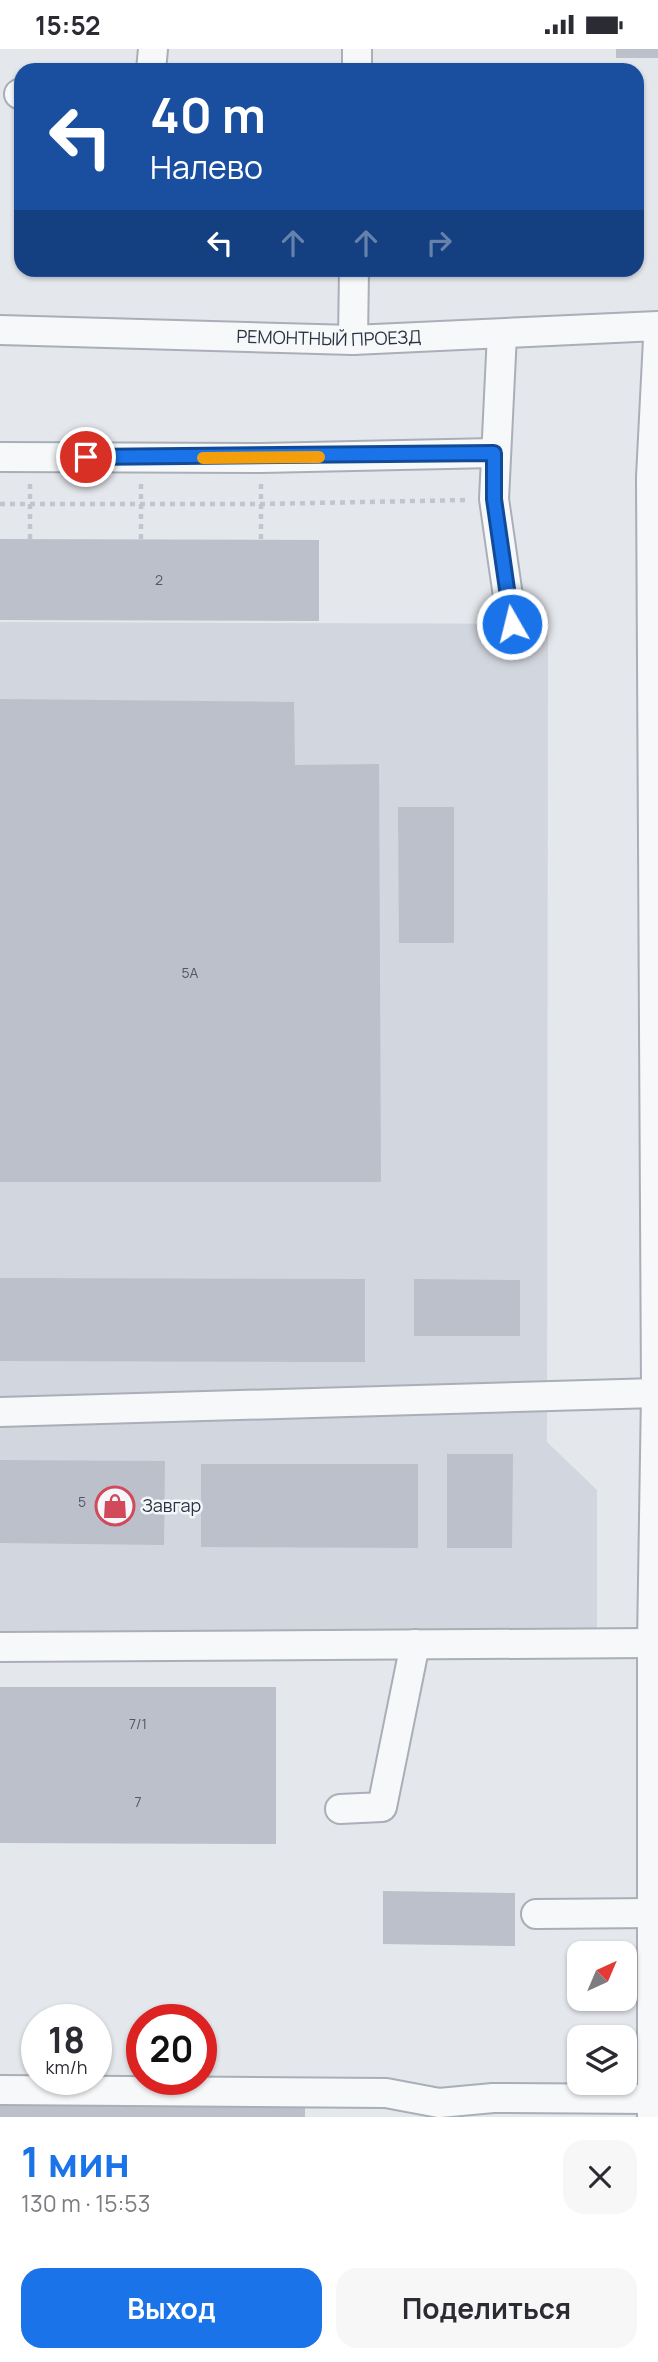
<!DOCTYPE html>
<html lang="ru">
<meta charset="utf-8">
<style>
:root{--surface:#fff;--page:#f7f7f7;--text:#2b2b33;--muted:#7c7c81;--accent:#1a73e8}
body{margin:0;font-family:Manrope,sans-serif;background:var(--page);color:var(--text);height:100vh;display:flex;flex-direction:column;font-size:26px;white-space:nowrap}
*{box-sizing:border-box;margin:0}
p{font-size:23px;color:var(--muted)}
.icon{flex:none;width:38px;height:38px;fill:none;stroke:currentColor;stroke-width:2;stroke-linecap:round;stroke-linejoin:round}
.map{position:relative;height:2068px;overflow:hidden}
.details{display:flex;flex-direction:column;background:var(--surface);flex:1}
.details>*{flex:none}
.guide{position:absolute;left:14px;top:14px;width:630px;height:214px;border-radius:21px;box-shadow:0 2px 5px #0004;background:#1a4fa0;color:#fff;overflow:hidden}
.needle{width:46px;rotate:44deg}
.fabs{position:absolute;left:567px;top:1892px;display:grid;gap:14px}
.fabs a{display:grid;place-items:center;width:70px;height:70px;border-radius:14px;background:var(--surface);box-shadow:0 2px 5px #0004;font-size:35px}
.speed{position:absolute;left:21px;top:1955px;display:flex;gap:14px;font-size:35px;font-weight:700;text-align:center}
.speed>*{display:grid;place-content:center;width:91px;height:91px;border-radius:50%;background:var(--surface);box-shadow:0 2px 5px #0004;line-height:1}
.speed small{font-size:18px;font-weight:400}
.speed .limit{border:10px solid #d22;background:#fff;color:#111}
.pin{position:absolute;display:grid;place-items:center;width:60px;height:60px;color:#fff;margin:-30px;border:4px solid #fff;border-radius:50%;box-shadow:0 2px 7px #0007}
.me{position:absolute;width:77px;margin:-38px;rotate:352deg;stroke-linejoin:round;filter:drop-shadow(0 0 5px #0008)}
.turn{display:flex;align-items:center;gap:24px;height:147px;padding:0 21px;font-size:32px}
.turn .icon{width:91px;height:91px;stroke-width:2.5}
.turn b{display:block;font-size:49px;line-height:60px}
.lanes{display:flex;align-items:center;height:66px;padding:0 21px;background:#0003;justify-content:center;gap:35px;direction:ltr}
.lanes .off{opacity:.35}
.round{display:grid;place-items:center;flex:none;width:74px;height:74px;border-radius:21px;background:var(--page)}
.overview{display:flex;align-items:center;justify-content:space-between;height:119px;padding:0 21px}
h1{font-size:42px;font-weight:700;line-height:52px;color:var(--accent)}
.action{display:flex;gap:14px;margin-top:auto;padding:14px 21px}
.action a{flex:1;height:80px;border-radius:21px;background:var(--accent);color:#fff;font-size:28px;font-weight:700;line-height:80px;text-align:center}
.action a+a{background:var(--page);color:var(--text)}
.status{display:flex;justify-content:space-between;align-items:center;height:49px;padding:0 35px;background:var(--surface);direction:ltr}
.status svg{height:19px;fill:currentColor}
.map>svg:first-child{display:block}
.built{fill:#d2d6de}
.building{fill:#bbc0ca}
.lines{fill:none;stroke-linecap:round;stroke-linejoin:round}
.minor-casing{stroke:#a9aeb7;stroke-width:32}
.path{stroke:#c2c5cb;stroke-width:4.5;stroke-dasharray:5 5;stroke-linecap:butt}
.minor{stroke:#f7f8fa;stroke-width:28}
.route-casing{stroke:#114b97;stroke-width:18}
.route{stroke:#1a73e8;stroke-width:12}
.slow{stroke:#f59e0b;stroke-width:12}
.labels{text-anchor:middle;stroke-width:5;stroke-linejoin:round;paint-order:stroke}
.number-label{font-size:14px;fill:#4f5766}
.street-label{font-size:18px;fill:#2b3445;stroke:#f4f6f9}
.poi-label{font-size:18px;fill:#2b3445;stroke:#f4f6f9;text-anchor:start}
</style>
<div class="status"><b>15:52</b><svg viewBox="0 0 49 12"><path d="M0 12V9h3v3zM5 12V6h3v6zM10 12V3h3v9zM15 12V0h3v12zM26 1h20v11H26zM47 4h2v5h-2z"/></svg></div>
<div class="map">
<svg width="658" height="2068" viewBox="0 0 658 2068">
<rect width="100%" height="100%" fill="#e4e7ec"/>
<path class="built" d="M0,573L548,575L547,1393L597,1441V1584L0,1582Z"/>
<path class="building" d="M616,0H658V9H616Z
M0,490L319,491V572L0,571Z
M0,650L294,653L295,716L379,715L381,1133H0Z
M398,758H454V894H399Z
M0,1229L365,1230V1313L0,1312Z
M414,1230L520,1231V1287H414Z
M447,1405H513L512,1499H447Z
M0,1411L165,1412L164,1496L0,1494Z
M201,1415H418V1499L201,1498Z
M0,1638H276V1795L0,1794Z
M383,1842L515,1844V1897L383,1895Z
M305,2054V2068H0V2055Z"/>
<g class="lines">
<defs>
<g id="minor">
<path d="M151,21L153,0"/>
<path d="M357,21V0"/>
<path d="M19,45L21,44"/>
<path id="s1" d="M0,281L353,291L658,277"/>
<path d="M502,285L494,450L512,575"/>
<path d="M353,291L354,220"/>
<path d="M0,408L261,409L494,404"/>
<path d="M0,1363L656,1344"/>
<path d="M1,1598L652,1594"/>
<path d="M340,1760L382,1758L415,1595"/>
<path d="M536,1865L652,1864"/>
<path d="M0,2041L386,2044L439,2054L493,2049L652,2050"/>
<path d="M652,2068V1594L656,1344L651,428L658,290"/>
</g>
</defs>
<use href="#minor" class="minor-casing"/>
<path class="path" d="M141,435V490
M0,455H261L468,451
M30,490V435
M261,490V435"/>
<use href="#minor" class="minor"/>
</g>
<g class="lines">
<defs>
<path id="route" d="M86,408L494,404V450L512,575"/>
</defs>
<use href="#route" class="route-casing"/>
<use href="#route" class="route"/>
<path class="slow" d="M203,409L319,408"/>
</g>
<defs>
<symbol id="shop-ring" viewBox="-11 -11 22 22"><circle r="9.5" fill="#f4f6f9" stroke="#d1495b" stroke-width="1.5"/><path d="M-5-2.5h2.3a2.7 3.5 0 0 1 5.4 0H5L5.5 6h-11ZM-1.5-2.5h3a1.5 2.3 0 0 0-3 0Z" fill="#d1495b"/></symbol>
</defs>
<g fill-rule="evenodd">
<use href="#shop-ring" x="93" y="1435" width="44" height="44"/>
</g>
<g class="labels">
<g class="number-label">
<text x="159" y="536">2</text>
<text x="190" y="929">5А</text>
<text x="82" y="1458">5</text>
<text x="138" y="1680">7/1</text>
<text x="138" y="1758">7</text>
</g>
<g class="street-label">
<text dy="6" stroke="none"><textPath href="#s1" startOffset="329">РЕМОНТНЫЙ ПРОЕЗД</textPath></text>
</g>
<g class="poi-label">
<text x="142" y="1463">Завгар</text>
</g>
</g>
</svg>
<div class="fabs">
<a><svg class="needle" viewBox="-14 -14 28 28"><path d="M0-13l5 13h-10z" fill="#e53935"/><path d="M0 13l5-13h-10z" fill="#7c7c81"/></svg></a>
<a><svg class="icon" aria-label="layers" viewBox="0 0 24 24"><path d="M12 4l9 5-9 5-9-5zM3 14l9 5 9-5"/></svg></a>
</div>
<div class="speed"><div>18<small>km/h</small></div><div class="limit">20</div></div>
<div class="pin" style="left:86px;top:408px;background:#d93025"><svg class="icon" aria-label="arrive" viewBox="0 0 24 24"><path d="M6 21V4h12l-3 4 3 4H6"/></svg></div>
<svg class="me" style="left:512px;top:575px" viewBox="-20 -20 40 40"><circle r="17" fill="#1a73e8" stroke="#fff" stroke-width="3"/><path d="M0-11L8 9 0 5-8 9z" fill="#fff"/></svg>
<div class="guide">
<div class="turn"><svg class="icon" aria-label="left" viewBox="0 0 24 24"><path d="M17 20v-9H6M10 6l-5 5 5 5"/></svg><div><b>40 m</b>Налево</div></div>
<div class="lanes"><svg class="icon" aria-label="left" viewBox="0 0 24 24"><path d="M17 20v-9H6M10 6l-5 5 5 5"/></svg><svg class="icon off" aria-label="ahead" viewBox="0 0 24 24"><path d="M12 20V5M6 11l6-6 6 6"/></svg><svg class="icon off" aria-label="ahead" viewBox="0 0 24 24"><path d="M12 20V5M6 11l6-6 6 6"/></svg><svg class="icon off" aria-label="right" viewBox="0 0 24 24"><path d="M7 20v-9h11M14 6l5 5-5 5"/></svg></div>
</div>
</div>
<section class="details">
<div class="overview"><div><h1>1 мин</h1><p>130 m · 15:53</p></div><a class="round"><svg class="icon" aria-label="close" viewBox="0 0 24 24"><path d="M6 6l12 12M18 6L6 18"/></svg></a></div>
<div class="action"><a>Выход</a><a>Поделиться</a></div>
</section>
